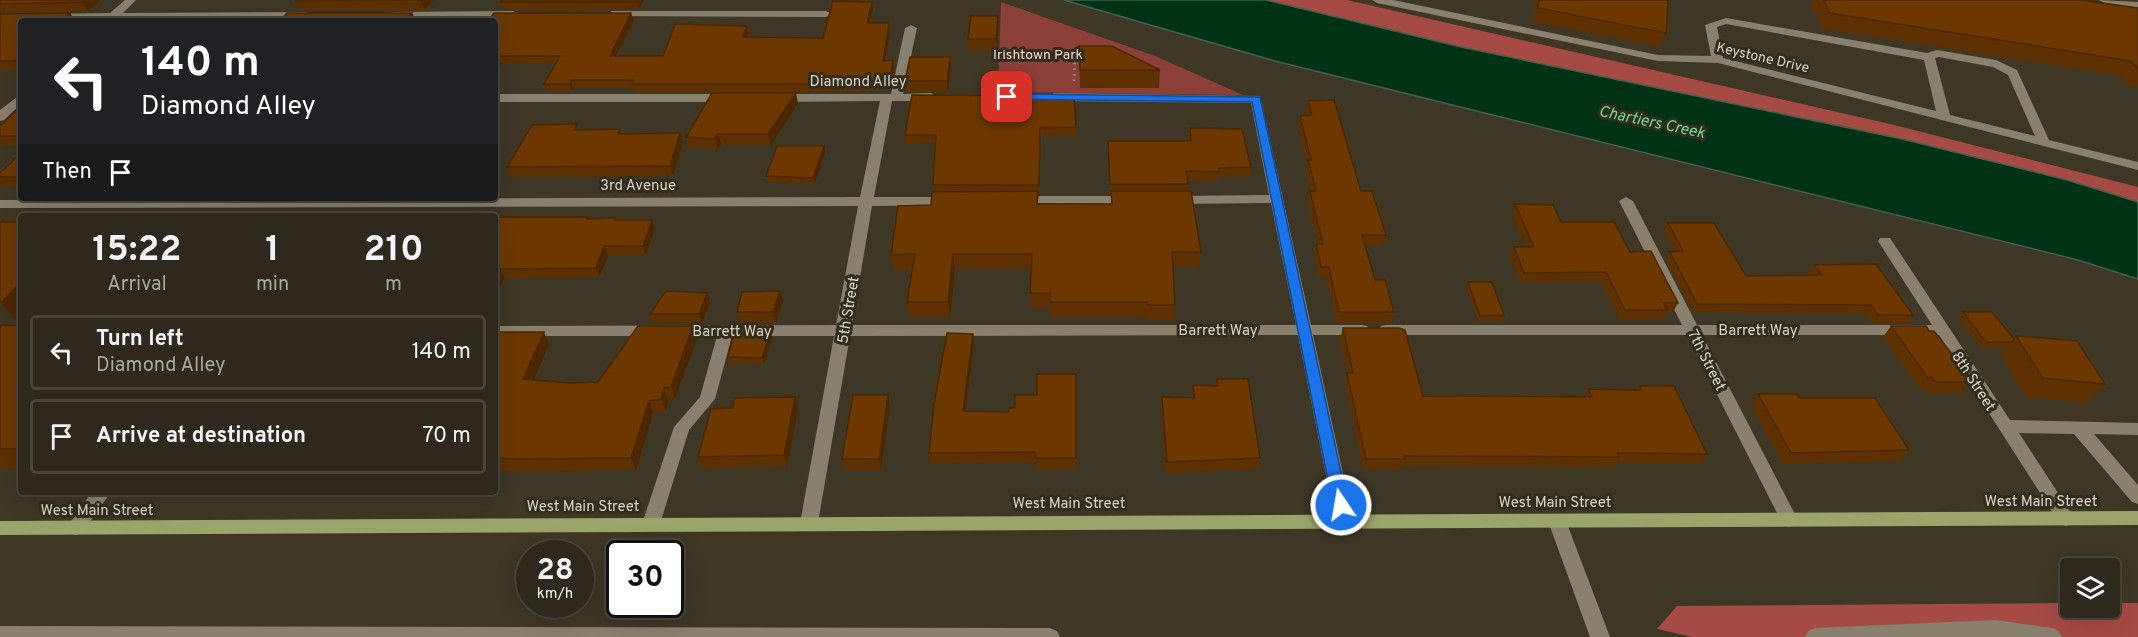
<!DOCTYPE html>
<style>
:root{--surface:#2e291c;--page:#3a3529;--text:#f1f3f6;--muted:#a7a6a3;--line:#49453b}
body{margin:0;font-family:Overpass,sans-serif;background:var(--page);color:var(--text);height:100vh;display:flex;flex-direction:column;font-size:22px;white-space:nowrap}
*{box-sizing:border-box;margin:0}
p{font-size:20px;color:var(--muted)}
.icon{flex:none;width:33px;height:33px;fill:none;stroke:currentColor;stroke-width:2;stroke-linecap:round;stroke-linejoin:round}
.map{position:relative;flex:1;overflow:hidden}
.panel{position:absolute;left:18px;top:213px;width:480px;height:282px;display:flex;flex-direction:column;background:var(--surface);border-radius:6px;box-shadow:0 6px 24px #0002,0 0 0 2px var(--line)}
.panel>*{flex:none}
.hud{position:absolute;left:18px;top:18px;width:480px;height:183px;border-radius:6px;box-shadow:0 6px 24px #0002,0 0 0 2px var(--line);background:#202124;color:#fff;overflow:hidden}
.buttons{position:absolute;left:2060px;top:558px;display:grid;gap:12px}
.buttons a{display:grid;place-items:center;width:60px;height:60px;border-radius:6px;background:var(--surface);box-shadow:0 6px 24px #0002,0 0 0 2px var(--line);font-size:30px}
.speed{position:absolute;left:516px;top:540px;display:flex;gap:12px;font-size:30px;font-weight:700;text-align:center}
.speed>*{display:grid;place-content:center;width:78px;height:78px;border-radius:50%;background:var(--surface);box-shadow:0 6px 24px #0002,0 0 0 2px var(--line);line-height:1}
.speed small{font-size:15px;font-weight:400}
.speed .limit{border:3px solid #111;border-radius:9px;background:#fff;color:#111}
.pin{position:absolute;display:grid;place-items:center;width:51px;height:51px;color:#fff;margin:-26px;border-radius:12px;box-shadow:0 3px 9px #0006}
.me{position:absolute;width:66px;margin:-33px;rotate:348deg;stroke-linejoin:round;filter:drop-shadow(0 0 4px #0008)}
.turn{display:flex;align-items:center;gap:21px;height:126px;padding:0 24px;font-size:27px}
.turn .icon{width:78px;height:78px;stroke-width:2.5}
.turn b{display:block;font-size:42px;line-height:51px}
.then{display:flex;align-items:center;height:57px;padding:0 24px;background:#0003;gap:12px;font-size:22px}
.eta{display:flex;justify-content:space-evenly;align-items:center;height:102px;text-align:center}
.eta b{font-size:36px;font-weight:700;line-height:42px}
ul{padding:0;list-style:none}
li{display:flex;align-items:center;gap:18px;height:75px;margin:0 12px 9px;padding:0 12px;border:3px solid var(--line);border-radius:6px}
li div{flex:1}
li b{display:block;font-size:22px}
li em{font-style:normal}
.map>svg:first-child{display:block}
.green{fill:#8d3f3a}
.forest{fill:#a54a45}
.water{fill:#003216;stroke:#41624b;stroke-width:1.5}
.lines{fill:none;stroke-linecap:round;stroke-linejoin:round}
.path{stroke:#928c7e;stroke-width:3;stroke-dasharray:1.5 4;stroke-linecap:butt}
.minor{fill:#89816d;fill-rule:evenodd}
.major{fill:#9ba56a;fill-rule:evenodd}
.wall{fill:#5e3000}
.shaded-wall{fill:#4c2700}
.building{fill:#6d3800;stroke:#4c2700;stroke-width:1.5}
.route{fill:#1a73e8;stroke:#114b97;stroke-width:1.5}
.labels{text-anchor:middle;stroke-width:6;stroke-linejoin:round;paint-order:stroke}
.far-park-label{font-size:14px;fill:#f2d7d4;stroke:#342d1b}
.far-street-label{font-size:14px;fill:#d8d3c8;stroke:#342d1b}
.street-label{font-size:15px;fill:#d8d3c8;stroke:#342d1b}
.water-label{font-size:16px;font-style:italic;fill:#69dd92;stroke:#342d1b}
</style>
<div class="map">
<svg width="2138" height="637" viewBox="0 0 2138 637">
<rect width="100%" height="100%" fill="#3e3725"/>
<path class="green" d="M1001,2L1155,56L1243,95L998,92Z"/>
<path class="forest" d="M1266,0H1347L1890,124L2138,187V202L2067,180L1461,47Z
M2070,603V608H2109V603H2138V637H1693L1657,629L1677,606Z"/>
<path class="water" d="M1064,0H1266L1461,47L1902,139L2067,180L2138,202V279L2078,260L1275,61Z"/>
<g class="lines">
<path class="path" d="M1074,81L1075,52L1083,51"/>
<path class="minor" d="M125,0H136L123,13L306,12L312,15L306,18L51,20L45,17L51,14L110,13Z
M1372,0H1393L1658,55L1711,56L1705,25L1726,18L1927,53L1937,50L1996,60L2017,70L2049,140L2138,162V170L1718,63L1658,61L1377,3ZM1726,24L1924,60L1936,111L1723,58L1717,27ZM1939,57L1993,67L2008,75L2035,136L1950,115L1935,58Z
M2099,0L2138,2V8L2104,3Z
M513,11L519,14L517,16L393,18L387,15L393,12Z
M612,11H826L832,14L826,17L608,16L606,14Z
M911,25L917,28L903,94L931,93L937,97L931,101H892L874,197H951L958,201L951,205L872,206L852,325H1296L1271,203L1173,204L1166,200L1173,196L1269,195L1251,103L1054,101L1048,97L1054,93L1260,96L1311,325H1362L1367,326L1370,330L1367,334L1362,335H1313L1353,520L1350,525L1344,527L1338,525L1335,520L1298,335L850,336L818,523L815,528L809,530L803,528L800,523L834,336H732L715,399L689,430L660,524L657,529L651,531L645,529L642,524L674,427L700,397L717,336H495V326L836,325L858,206L0,208V200L860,197L880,101L778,102L772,98L778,94H891L905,28Z
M21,94V104L4,120L0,121V110Z
M495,94H730L736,98L730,102H495Z
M1020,196H1131L1138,200L1131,204L1015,203L1013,200Z
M1626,197L1633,201L1697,325H1932L1878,241L1880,238H1890L2010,420L2138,423V435L2094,434L2138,485V504L2132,502L2074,434L2019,433L2075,519L2072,524L2066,526L2060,524L1939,335H1702L1798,520L1795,525L1789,527L1783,525L1687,335H1386L1381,334L1378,330L1381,326L1386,325H1682L1619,201Z
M92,492H111L82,533L76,535L70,533L67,528L70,523Z
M1557,514L1563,516L1566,521L1610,637H1590L1548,521L1551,516Z
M1996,620L2052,628L2059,631L2062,637H1805L1808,631L1815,628Z
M0,626L1050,628L1057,631L1060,637H0Z"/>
<path class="major" d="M2138,511V525L0,535V521Z"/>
</g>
<path class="wall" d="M0,0H100L88,11L0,12Z
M433,0L425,10H301L296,1Z
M644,0L639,9L504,10L501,2Z
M1536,0H1668L1666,33L1660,47L1533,22Z
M1813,0H2081L2138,8V87L2128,85L2120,76L1821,28L1816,12L1810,10Z
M873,9L870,23L890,31L885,61L893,60L894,68L890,89L881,87V90L806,92H634L633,88H574L572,91H547L544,84L555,63L501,64L495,74V21L634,20L616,56H663L747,26L748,33L747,37L823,38Z
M70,13L75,21H21V70H0V14Z
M998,16V26L997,50H969L968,39Z
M1079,46L1160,70L1159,88H1080Z
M950,57L951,68L948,92H906L905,81Z
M912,95L1076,127V136H1041L1038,204H1111V193H1110L1108,141H1189L1190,128L1251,167L1250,176L1218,177V181H1188V191L1201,252L1199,267L1173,268L1175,305L1174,320H1147L1146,317H1050V308H1031L1032,269H955L950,317H910L907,302L912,270H894L891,255L931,205L934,192L933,185L935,143L906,144L905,135Z
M1308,101L1361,191L1386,235L1383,246H1365L1375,280L1394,312L1391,323H1337L1326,277L1319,278L1314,255L1316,244H1318L1308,201L1310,191H1311L1306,170L1307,162L1298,126L1300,116H1307L1306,111Z
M798,103L771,145H721L718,149L689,147L686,137Z
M21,106V145L0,146V126Z
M579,130L621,134L683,143L673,176L511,177L507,167Z
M825,152L815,183L768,182L766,176Z
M21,153V186L4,187L0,183V173Z
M1515,204L1561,222L1630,252L1678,303L1673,312H1666L1662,320H1620L1602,282H1521L1510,257L1514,247H1526L1512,214Z
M495,217H588V219L616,220L655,229L646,255L608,256L599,277L504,278L495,300Z
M1668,223L1746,276H1811L1809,273L1814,265L1913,315L1907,323H1872L1865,313L1693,312L1666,260L1670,252L1675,251L1664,231Z
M1468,282L1504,315L1502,321H1478L1467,288Z
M780,291L783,302L776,323H740L737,312Z
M707,293L710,302L702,323H654L650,314Z
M1963,312L2014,339L2016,336L2105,384L2087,403L2026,397L2001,355L2007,348H1982L1958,318Z
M0,326H21V468H0Z
M1891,326L1969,376L1967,378L1970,382L1960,393H1927L1923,388L1920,389L1883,337Z
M1343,328L1423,396L1584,397L1588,389L1638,390L1640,386L1707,454L1701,464L1616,463L1614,467L1403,466L1402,469H1363L1345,383L1348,373L1340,338Z
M495,332L549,344L534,380L570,383L598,382L697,338L675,399L668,400L666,412L653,413L636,470L524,472L495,470Z
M973,334L974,345L965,411L1009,412L1076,374V469H1036V462L930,464L929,453Z
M772,338L764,364L729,363L728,357Z
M1217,379L1260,458L1258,469L1166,473L1161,408L1162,397L1192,398L1193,385L1216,386Z
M1758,394L1799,398L1909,450L1900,461L1783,464L1751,405Z
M890,406L881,470H844L842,459Z
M798,408L787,466L702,468L698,457Z"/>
<path class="shaded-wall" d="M85,0H100L88,11L82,2Z
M420,0H433L425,10Z
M638,0H644L639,9L637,2Z
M872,2L873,9L868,31L867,23Z
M70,13L75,21H61Z
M412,13L416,21H406Z
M631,13L634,20L612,64L610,56Z
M998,16V26L997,50L996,39Z
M889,23L890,31L884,68L883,61Z
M747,26L748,33L744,44L742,37Z
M21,56V69L15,61Z
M498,56L501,64L495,74V61Z
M950,57L951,68L948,92L947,81Z
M893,60L894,68L890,89L889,82Z
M571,80L574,88L572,91L570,84Z
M796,93L798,103L771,145L768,134Z
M680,133L683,143L673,176L670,166Z
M718,134L721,145L718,149L715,139Z
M824,146L825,152L815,183L813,178Z
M652,220L655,229L646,255L643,246Z
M604,246L608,256L599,277L596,268Z
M953,254L955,269L950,317L948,302Z
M500,269L504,278L495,300V280Z
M21,282V319L18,322L1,303Z
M780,291L783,302L776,323L773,312Z
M707,293L710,302L702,323L699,314Z
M693,326L697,338L675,399L671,387Z
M544,332L549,344L529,392L523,379Z
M770,332L772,338L764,364L762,358Z
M973,334L974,345L964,422L963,411Z
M664,388L668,400L666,412L661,399Z
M888,395L890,406L881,470L879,459Z
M795,397L798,408L787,466L784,455Z
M649,401L653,413L636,470L631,458Z"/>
<path class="building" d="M0,0H85L82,2L0,4Z
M297,0H421L296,1Z
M502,0H638L637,2H501Z
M1539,0H1668L1666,33L1538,8Z
M1824,0H2081L2138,8V69L2131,61L1829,13Z
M833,1L872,2L867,23H889L883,61L893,60L889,82L880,79V82L804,84H632L634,80H571L570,84H544L560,56H498L495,61V21H488L494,13H631L610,56H663L675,24L747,26L742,37L823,38Z
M70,13L61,21H21V56L15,61H0V14Z
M287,13H412L406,21H280Z
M971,16H998L996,39H968Z
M1079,46H1112L1160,70H1080Z
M910,57H950L947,81H905Z
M712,93H796L768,134H718L715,139L686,137Z
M912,95L1074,96L1076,127L1040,128L1039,185H933L936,135H905Z
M1334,100L1361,191H1372L1386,235H1362L1375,280H1385L1394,312H1339L1329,267H1321L1316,244H1323L1310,191H1316L1308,160H1311L1300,116L1312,115L1308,101Z
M21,106V136H0V126Z
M577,124L574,130L620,129L618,134L680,133L670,166L507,167L532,125Z
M1190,128L1242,129L1251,167L1219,168V172L1186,171L1188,184H1110L1108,141H1191Z
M777,146H824L813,178L766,176Z
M21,153V177H0V173Z
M1038,191L1037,204H1112L1111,191H1191L1201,252H1172L1175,305H1148L1147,302H1050V293H1030L1032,254H953L948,302H907L915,254L891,255L898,206L931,205L932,192Z
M1515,204L1553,205L1561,222H1614L1630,252L1651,251L1678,303H1663L1667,310H1625L1606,272L1524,273L1514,247H1534Z
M146,213H243L240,216H143Z
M495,217H588L587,219L615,218V220H652L643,246H604L596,268L500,269L495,280Z
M0,222H21V282L1,303L0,301Z
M1668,223H1714L1746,276L1822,275L1814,265L1876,264L1913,315H1878L1871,305L1697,304L1670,252L1683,251Z
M1468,282H1492L1504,315L1480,316Z
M666,291L707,293L699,314H650Z
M780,291L773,312H737L742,292Z
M1963,312H1992L2014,339L2011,342H1986Z
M2,325L21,326V449H0V326Z
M638,326H693L671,387L664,388L661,399L649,401L631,458L517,459L495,458V332H544L523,379L570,383L598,382Z
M1891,326H1926L1929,331H1934L1969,376H1965L1970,382H1935L1932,377L1928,378Z
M1343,328H1399L1405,330L1423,396L1592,397L1588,389L1642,390L1640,386H1674L1707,454L1617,453L1619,457L1404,456L1405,459H1366L1347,373H1353Z
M734,332H770L762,358L728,357Z
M947,333L973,334L963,411L1009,412V408H1015V395H1037V374H1076V458H1036L1035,452L929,453L934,404Z
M2016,336L2077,341L2105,384L2043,378Z
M1217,379H1248L1260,458L1167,462L1162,397L1194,398L1193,385L1218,386Z
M1758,394H1797L1799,398H1875L1909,450L1791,453Z
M853,395H888L879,459H842Z
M795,397L784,455L698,457L711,409L732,408L735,398Z"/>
<path class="route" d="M1007,94L1260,97L1348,505L1346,509L1341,511L1335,509L1333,505L1252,102L1003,99L1001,97Z"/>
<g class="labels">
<g class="far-park-label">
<text x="1038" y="59">Irishtown Park</text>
</g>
<g class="far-street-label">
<text transform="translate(1763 57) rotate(13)" y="5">Keystone Drive</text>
</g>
<g class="street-label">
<text x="858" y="86">Diamond Alley</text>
<text x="638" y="190">3rd Avenue</text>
<text transform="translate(848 310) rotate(-80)" y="5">5th Street</text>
<text x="1218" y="335">Barrett Way</text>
<text x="1758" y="335">Barrett Way</text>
<text x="732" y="336">Barrett Way</text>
<text transform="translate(1707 360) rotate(63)" y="5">7th Street</text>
<text transform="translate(1974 381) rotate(57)" y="5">8th Street</text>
<text x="2041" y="506">West Main Street</text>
<text x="1555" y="507">West Main Street</text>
<text x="1069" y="508">West Main Street</text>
<text x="583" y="511">West Main Street</text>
<text x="97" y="515">West Main Street</text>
</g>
<g class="water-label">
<text transform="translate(1652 121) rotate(12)" y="6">Chartiers Creek</text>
</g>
</g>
</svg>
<div class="buttons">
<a><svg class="icon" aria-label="layers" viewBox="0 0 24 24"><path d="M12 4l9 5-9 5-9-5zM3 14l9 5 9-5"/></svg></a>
</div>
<div class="speed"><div>28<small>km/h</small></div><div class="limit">30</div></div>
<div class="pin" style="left:1007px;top:97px;background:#d93025"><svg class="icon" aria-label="arrive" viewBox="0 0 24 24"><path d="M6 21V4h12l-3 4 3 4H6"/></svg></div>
<svg class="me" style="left:1341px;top:505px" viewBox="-20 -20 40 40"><circle r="17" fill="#1a73e8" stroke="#fff" stroke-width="3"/><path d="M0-11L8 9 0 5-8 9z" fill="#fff"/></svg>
<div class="hud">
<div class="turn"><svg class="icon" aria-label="left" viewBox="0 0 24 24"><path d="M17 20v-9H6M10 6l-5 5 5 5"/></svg><div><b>140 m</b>Diamond Alley</div></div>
<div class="then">Then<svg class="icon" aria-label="arrive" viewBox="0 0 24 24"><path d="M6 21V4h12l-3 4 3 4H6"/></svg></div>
</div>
<section class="panel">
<div class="eta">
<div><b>15:22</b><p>Arrival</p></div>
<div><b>1</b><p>min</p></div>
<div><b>210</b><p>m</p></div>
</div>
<ul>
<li><svg class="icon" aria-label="left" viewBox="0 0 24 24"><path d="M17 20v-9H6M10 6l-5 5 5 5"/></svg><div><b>Turn left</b><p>Diamond Alley</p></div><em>140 m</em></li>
<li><svg class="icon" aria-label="arrive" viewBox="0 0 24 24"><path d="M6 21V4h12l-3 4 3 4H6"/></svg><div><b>Arrive at destination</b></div><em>70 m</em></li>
</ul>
</section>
</div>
